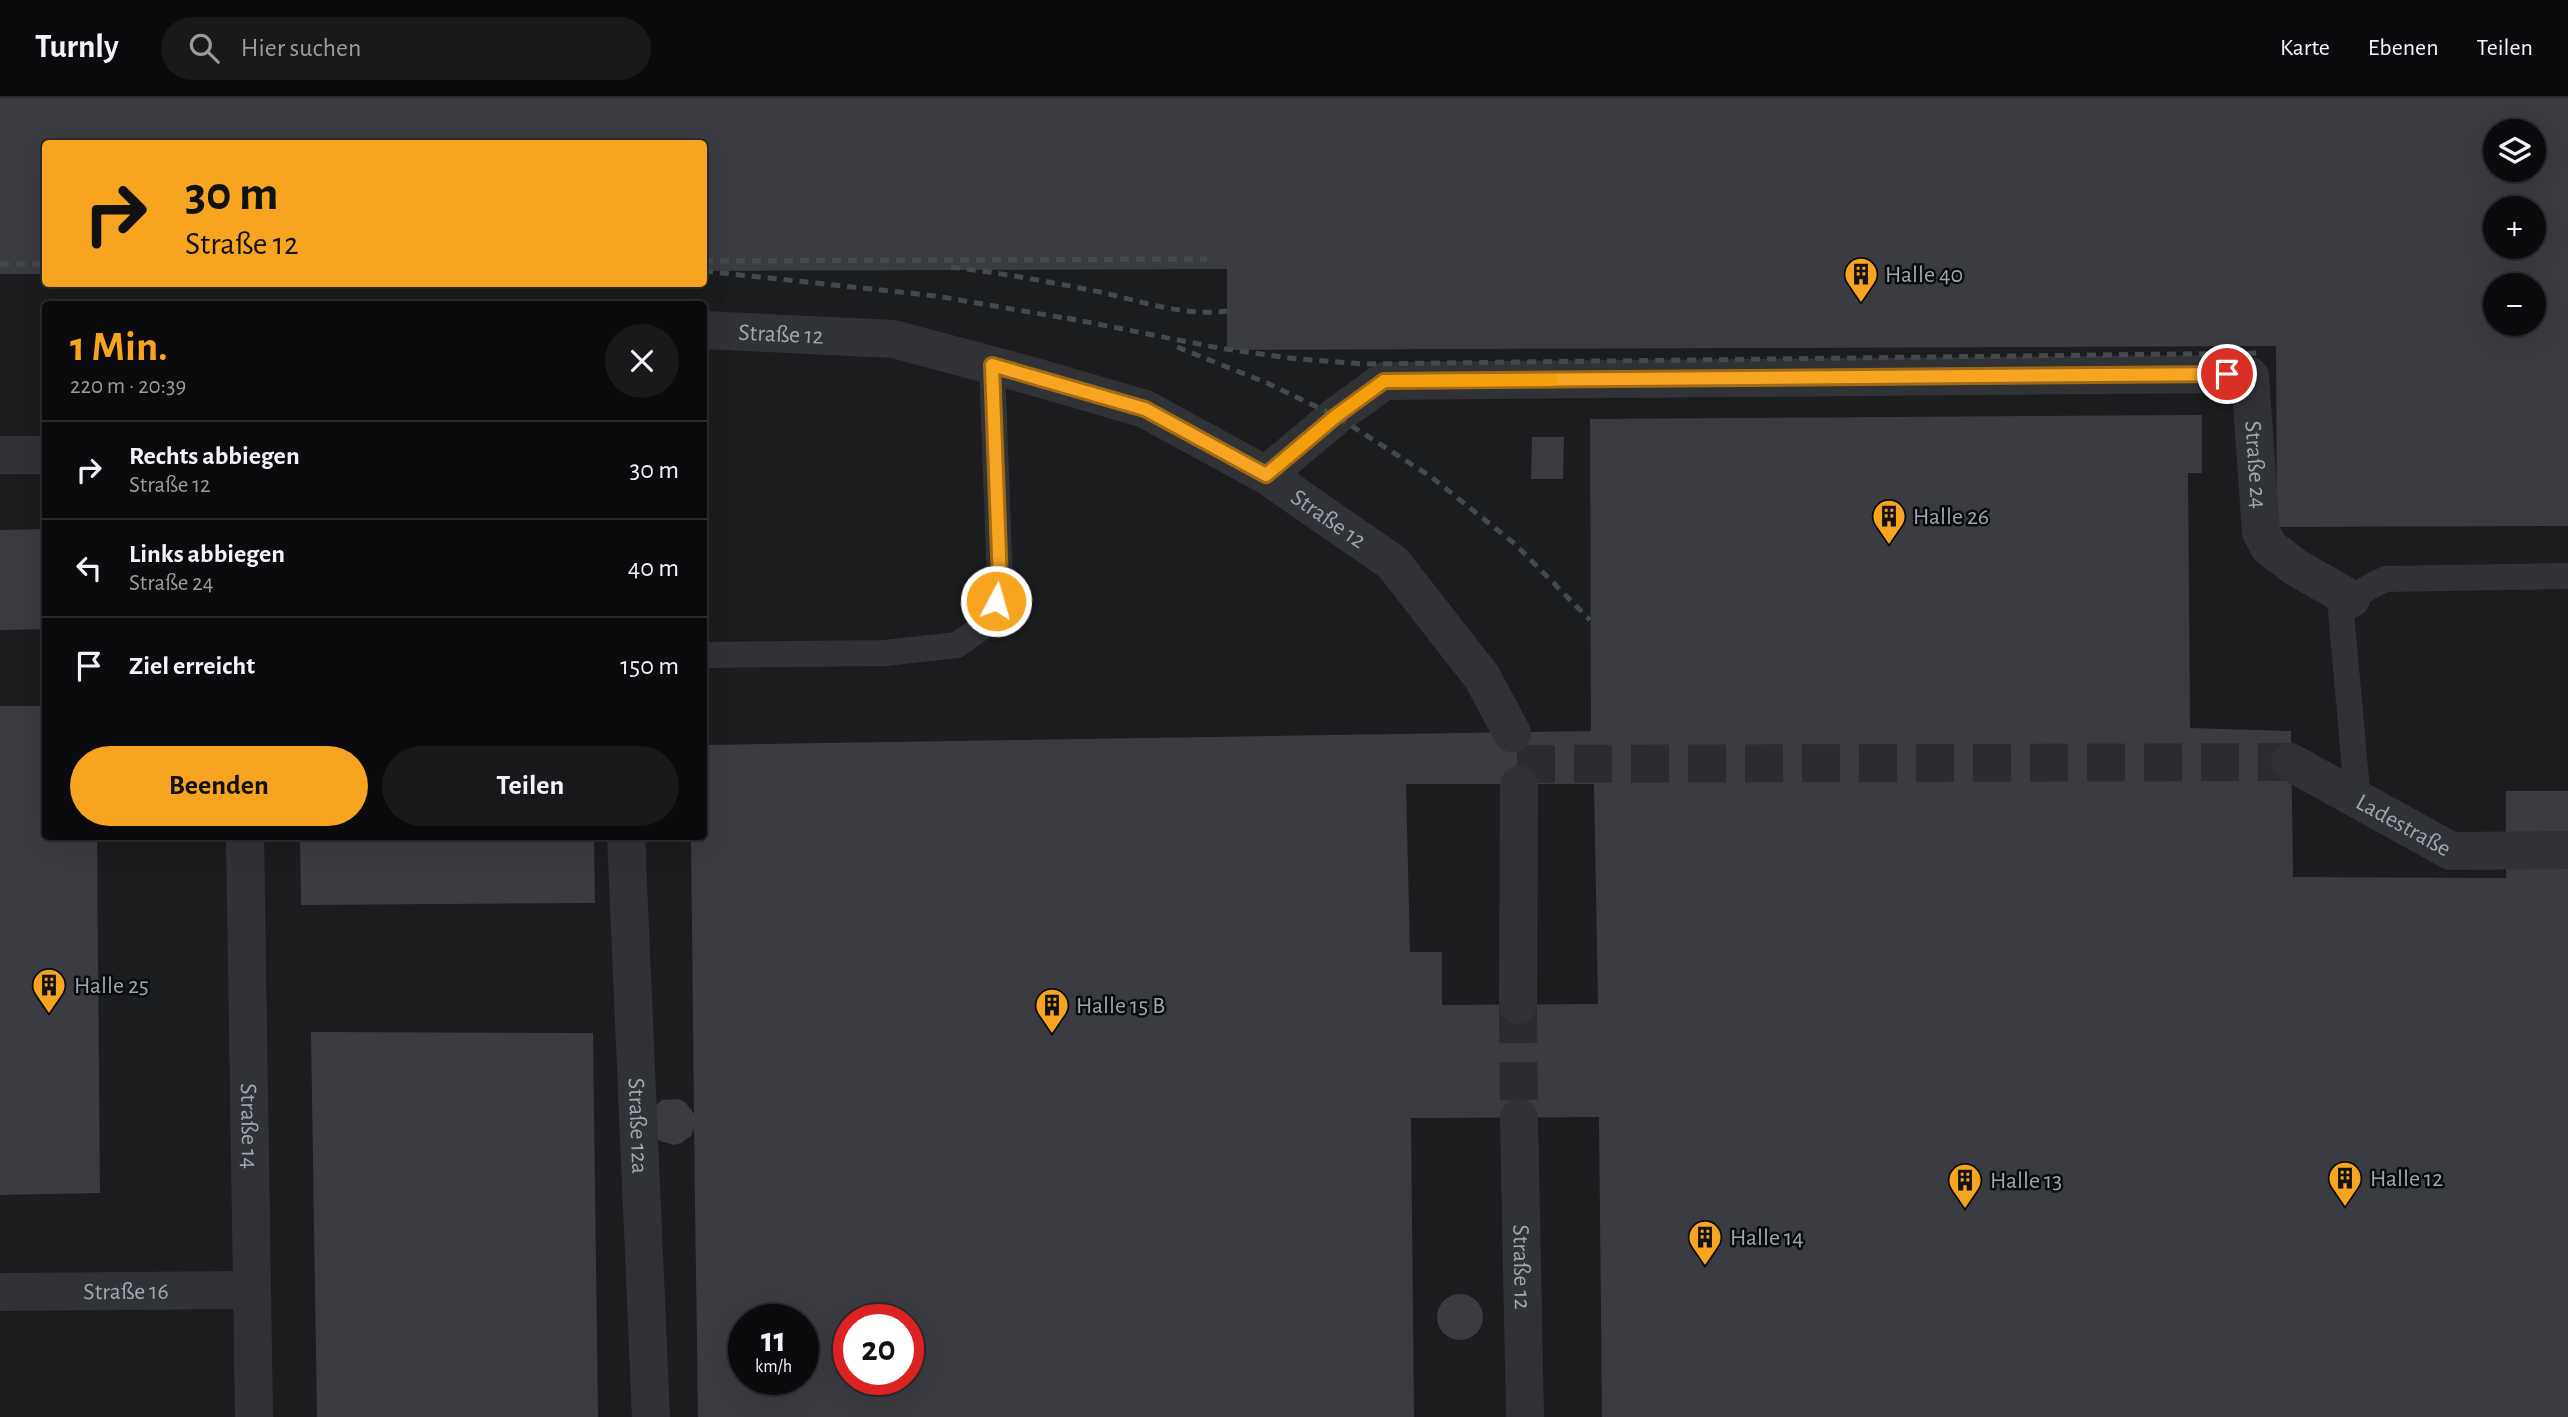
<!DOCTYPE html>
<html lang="de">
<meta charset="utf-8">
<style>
:root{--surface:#0b0b0d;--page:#19191b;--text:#f1f3f6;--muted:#9a9b9d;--line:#2b2b2e;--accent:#f7a521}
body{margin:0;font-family:"Alegreya Sans",sans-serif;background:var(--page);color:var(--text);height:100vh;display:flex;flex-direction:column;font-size:26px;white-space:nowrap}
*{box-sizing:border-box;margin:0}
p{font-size:23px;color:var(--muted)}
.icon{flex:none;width:38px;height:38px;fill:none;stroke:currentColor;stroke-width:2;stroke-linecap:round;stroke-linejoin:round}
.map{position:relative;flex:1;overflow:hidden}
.details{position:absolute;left:42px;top:203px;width:665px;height:539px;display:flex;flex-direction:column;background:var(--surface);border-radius:7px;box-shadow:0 7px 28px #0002,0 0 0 2px var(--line)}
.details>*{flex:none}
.top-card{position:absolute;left:42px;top:42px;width:665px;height:147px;border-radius:7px;box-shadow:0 7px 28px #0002,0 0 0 2px var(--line);background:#f7a521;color:#111;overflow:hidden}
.controls{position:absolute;left:2483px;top:21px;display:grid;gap:14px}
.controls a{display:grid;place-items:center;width:63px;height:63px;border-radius:50%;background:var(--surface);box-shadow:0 7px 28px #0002,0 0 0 2px var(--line);font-size:35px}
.speed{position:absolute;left:728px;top:1206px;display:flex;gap:14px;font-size:35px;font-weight:700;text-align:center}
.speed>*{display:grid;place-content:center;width:91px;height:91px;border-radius:50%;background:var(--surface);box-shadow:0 7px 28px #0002,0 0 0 2px var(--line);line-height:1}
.speed small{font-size:18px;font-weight:400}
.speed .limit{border:10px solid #d22;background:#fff;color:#111}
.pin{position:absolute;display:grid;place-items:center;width:60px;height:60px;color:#fff;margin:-30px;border:4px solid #fff;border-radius:50%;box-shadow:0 2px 7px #0007}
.me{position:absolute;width:77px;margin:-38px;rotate:6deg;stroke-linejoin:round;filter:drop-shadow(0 0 5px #0008)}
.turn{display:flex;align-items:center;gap:24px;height:147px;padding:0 28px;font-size:32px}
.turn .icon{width:91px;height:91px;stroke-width:2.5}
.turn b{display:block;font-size:49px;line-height:60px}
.round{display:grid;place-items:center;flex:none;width:74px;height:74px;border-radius:37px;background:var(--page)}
.overview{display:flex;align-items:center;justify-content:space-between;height:119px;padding:0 28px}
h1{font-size:42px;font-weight:600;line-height:52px;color:var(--accent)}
.cta{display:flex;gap:14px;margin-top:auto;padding:14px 28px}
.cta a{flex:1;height:80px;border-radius:42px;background:var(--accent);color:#111;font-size:28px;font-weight:600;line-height:80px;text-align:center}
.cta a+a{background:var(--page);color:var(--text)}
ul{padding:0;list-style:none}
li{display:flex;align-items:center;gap:21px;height:98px;padding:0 28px;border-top:2px solid var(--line)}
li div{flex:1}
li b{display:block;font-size:26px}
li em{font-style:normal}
header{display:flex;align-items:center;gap:42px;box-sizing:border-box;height:98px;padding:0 35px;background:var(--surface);border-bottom:2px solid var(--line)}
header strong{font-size:33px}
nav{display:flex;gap:38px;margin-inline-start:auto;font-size:24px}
.search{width:490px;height:63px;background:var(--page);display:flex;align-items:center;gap:18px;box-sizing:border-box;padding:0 24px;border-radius:38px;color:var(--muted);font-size:26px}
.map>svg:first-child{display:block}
.built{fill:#1b1c1e;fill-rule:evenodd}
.building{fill:#3b3c41;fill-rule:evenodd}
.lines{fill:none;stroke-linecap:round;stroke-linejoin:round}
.minor-tunnel{stroke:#2c2d31;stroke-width:38;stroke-dasharray:38 19;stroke-linecap:butt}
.service{stroke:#303236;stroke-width:26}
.minor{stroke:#303236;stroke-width:38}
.rail{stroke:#45484d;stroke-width:5;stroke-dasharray:9 7;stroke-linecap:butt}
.route-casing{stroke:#a16b15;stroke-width:18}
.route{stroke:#f7a521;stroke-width:12}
.slow{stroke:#f59e0b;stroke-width:12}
.labels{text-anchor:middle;stroke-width:5;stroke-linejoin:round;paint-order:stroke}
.poi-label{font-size:24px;fill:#a0a6b2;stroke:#0a0b0c;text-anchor:start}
.street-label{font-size:24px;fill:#a0a6b2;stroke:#0a0b0c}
</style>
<header>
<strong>Turnly</strong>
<div class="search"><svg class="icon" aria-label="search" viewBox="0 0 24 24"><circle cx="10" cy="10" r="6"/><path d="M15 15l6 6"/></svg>Hier suchen</div>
<nav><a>Karte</a><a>Ebenen</a><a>Teilen</a></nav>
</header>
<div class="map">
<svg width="2568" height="1319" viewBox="0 0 2568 1319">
<rect width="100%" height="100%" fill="#0f0f11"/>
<path class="built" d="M0,0H2568V1319H0ZM2496,33H2534V72H2496ZM46,46H704V186H46ZM2496,110H2534V149H2496ZM2496,187H2534V226H2496ZM46,206H704V738H46ZM744,1222H803V1281H744ZM849,1222H908V1281H849Z"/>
<path class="building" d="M0,0H2568V428L2277,429L2276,248L1227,252V171L704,173V46H46V176H0ZM2496,33H2534V72H2496ZM2496,110H2534V149H2496ZM2496,187H2534V226H2496Z
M2202,317V375H2188L2190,630L2291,633L2293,779L2506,780V693H2568V1319H1602L1599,1019L1411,1020L1414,1319H698L694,1030L691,1038L681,1045L674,1047L660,1043L655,1039L653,1010L662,1002L679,1001L686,1005L694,1016L691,738H704V647L1591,633L1590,321ZM1406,686H1594L1598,906L1442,907V854H1410ZM744,1222H803V1281H744ZM849,1222H908V1281H849Z
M1532,339H1564L1563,381H1531Z
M46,431V531L0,532V432Z
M0,608H46V738H97L100,1095L0,1097Z
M300,738H594L595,805L301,807Z
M311,934L593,935L598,1319H317Z
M1437 1219a23 23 0 1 1 46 0a23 23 0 1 1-46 0Z"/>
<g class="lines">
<path class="minor-tunnel" d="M1517,666L2290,664
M1518,907L1519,1020"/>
<path class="service" d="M704,557L885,555L957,547L992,522L1000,484L992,267
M2358,704L2341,514C2353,498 2367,489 2386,481L2568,478"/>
<g class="minor">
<path id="s1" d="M704,232L893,241L1032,278L1145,311L1266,377L1393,465L1482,579L1512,635"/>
<path d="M0,357H46"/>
<path id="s2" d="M1266,377L1336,318L1384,283L2226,276L2250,278L2261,434L2269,449L2295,469L2351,501"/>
<path id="s3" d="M2290,664L2451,753L2568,752"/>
<path id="s4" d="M245,738L254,1319"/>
<path id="s5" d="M626,738L651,1319"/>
<path d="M1518,907L1519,687"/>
<path id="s6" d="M1519,1020L1525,1319"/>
<path id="s7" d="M0,1194L252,1192"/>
</g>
<path class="rail" d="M704,163L1207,161
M0,166H46
M951,169C1001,175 1051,184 1100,194C1140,203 1186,219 1227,213
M704,173L936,198L1076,222
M1067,220L1219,250L1289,260L1362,266L2260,255
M1177,249L1267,285L1336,318L1430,378L1515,446L1590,522"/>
</g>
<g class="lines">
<defs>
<path id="route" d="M996,503L1000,484L992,267L1145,311L1266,377L1336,318L1384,283L2227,276"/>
</defs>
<use href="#route" class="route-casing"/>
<use href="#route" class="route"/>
<path class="slow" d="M1277,368L1336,318L1384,283L1552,282"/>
</g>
<defs>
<symbol id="building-pin" viewBox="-11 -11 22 30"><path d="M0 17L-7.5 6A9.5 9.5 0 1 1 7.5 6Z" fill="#f7a521" stroke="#0a0b0c"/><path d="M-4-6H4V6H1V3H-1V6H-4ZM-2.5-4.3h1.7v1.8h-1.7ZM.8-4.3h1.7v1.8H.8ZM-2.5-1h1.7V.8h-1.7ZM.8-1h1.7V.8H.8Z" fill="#111"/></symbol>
</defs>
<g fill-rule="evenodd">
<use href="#building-pin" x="1842" y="157" width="38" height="52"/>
<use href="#building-pin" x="1870" y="399" width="38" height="52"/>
<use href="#building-pin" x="30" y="868" width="38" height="52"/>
<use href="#building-pin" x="1033" y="888" width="38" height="52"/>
<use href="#building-pin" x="2326" y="1061" width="38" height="52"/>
<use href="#building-pin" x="1946" y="1063" width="38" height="52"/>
<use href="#building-pin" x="1686" y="1120" width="38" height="52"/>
</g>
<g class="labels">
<g class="poi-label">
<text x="1885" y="184">Halle 40</text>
<text x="1913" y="426">Halle 26</text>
<text x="74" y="895">Halle 25</text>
<text x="1076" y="915">Halle 15 B</text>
<text x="2370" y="1088">Halle 12</text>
<text x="1990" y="1090">Halle 13</text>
<text x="1730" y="1147">Halle 14</text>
</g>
<g class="street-label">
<text dy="8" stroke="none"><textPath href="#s1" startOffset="77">Straße 12</textPath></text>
<text dy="8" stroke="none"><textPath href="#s2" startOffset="1106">Straße 24</textPath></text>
<text dy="8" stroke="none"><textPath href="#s1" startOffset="665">Straße 12</textPath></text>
<text dy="8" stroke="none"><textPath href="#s3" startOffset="130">Ladestraße</textPath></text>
<text dy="8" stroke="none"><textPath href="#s4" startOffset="290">Straße 14</textPath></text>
<text dy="8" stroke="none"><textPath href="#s5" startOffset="290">Straße 12a</textPath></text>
<text dy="8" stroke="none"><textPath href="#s6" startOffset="149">Straße 12</textPath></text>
<text dy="8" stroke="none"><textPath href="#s7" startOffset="126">Straße 16</textPath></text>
</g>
</g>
</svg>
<div class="controls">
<a><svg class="icon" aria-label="layers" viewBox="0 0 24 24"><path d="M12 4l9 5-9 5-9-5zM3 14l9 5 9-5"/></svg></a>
<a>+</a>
<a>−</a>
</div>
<div class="speed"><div>11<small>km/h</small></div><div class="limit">20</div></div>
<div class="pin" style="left:2227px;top:276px;background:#d93025"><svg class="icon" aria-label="arrive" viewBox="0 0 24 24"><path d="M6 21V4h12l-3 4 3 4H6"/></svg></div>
<svg class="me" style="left:996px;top:503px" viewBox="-20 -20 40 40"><circle r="17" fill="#f7a521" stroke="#fff" stroke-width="3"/><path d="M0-11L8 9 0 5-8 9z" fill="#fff"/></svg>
<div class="top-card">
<div class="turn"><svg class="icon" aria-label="right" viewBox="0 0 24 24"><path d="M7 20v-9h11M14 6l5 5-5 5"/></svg><div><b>30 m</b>Straße 12</div></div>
</div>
<section class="details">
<div class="overview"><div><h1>1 Min.</h1><p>220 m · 20:39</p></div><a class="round"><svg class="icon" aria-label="close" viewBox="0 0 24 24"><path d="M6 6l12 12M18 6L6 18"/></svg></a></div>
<ul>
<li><svg class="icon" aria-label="right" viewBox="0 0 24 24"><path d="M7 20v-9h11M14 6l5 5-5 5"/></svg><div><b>Rechts abbiegen</b><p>Straße 12</p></div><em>30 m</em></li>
<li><svg class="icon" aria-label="left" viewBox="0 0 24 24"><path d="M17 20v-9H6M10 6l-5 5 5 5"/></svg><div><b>Links abbiegen</b><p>Straße 24</p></div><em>40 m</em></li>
<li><svg class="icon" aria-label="arrive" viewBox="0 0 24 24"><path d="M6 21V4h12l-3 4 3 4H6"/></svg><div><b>Ziel erreicht</b></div><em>150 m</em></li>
</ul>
<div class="cta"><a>Beenden</a><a>Teilen</a></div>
</section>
</div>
